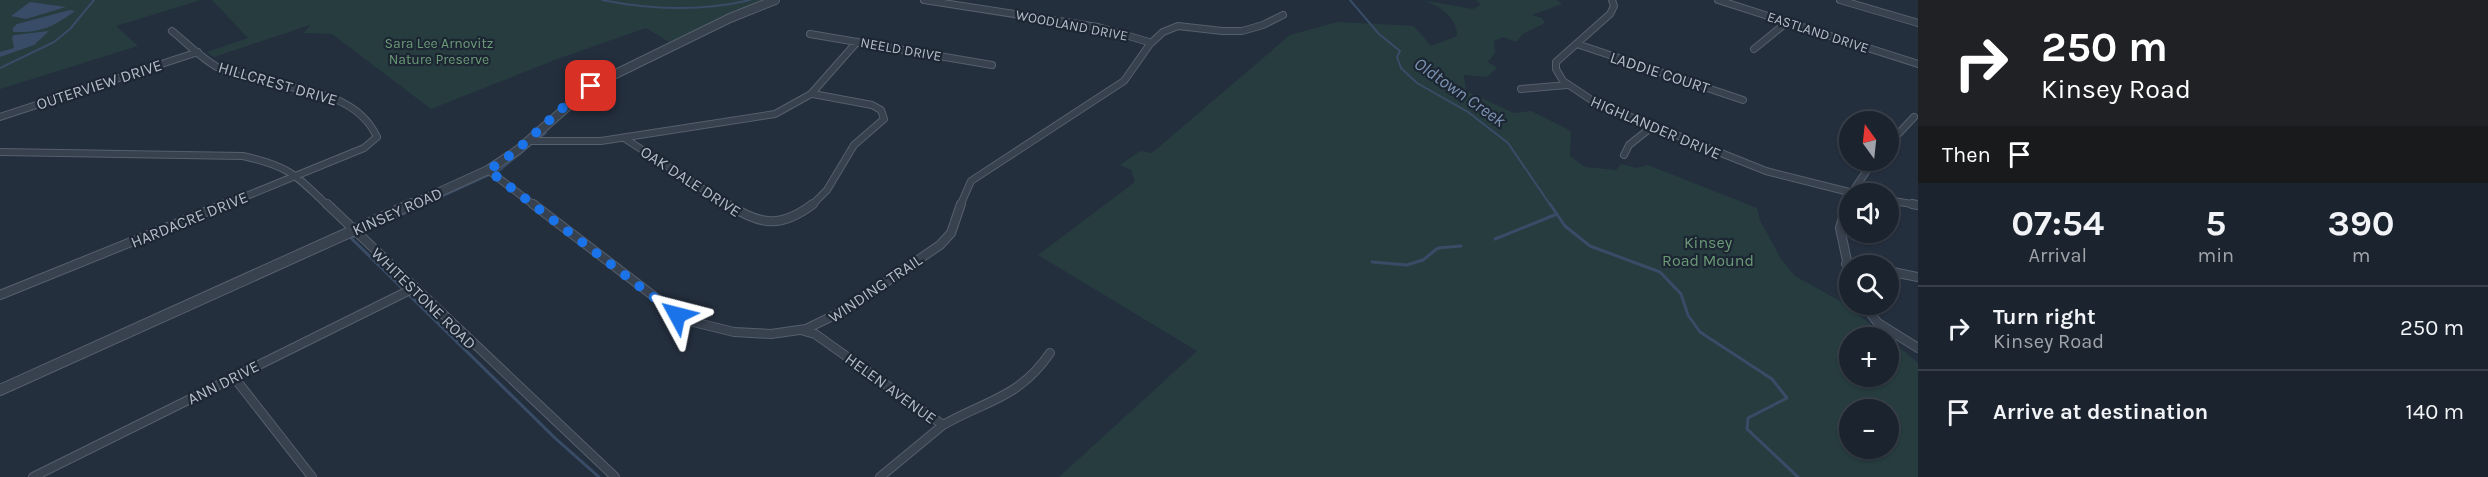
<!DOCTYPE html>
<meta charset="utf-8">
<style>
:root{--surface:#1b232e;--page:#282f3a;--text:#f1f3f6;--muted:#a0a4aa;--line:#39404a}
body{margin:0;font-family:Karla,sans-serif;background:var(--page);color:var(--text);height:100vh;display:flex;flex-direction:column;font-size:22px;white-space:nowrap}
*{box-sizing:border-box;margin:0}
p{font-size:20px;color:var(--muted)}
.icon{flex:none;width:33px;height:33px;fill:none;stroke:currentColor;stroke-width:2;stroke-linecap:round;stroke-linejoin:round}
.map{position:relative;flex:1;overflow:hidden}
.panel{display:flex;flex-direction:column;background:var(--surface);width:570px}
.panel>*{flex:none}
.hud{background:#202124;color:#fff;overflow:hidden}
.needle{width:39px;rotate:345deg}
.fabs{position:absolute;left:1839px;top:111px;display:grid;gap:12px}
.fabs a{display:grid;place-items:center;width:60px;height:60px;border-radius:50%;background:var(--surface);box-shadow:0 2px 4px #0004,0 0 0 2px var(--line);font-size:30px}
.pin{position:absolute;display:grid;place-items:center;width:51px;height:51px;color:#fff;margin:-26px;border-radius:12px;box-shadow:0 3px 9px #0006}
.me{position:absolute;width:66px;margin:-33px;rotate:308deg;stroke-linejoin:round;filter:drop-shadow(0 0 4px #0008)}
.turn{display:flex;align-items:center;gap:21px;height:126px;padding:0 24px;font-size:27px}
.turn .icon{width:78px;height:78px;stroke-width:2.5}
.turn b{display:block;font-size:42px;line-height:51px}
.then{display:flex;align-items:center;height:57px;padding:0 24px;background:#0003;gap:12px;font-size:22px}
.eta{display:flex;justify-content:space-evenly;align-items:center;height:102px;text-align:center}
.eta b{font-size:36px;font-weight:700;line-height:42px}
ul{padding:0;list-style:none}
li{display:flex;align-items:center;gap:18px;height:84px;padding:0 24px;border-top:2px solid var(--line)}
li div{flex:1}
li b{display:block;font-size:22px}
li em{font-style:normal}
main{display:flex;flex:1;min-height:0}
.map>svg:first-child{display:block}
.green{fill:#263c3f;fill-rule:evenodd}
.water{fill:#394c67}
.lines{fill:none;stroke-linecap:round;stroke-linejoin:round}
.stream-far1{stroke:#394c67;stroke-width:2}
.stream{stroke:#394c67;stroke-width:3}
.minor-far1-casing{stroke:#565f6c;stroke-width:8}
.minor-casing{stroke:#565f6c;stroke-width:10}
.tertiary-far1-casing{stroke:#565f6c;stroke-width:10}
.tertiary-casing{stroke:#565f6c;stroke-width:12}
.minor-far1{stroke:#38414e;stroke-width:6}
.minor{stroke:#38414e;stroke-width:8}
.tertiary-far1{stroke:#38414e;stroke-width:8}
.tertiary{stroke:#38414e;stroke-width:10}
.route{stroke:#1a73e8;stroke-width:10;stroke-dasharray:0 18}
.labels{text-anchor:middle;stroke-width:4.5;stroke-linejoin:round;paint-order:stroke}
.far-street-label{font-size:14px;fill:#b4bcc9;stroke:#1d2633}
.far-park-label{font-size:14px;fill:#6b9a76;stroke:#1d2633}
.street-label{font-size:16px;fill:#b4bcc9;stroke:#1d2633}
.park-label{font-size:16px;fill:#6b9a76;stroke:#1d2633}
.water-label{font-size:18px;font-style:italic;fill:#7c92b1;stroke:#1d2633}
</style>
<main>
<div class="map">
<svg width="1918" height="477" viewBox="0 0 1918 477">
<rect width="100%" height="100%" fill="#242f3e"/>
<path class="green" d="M0,0H201L116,26L138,46L0,89Z
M212,0H765L669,42L646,28L557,59L431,109L332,34L304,33L310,25L214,57L207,52L248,38Z
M1421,0L1473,9L1481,5L1476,0H1557L1562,4L1532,15L1542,18L1545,23L1523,34L1516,42L1503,37L1494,41L1495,53L1488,62L1497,68L1487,77L1464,75L1466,91L1514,113L1531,111L1571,131L1570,156L1585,167L1616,170L1621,164L1637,168L1648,165L1757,208L1760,220L1781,259L1795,276L1842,302L1887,337L1850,338V376H1888L1889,339L1918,363V477H1059L1197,351L1038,255L1135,182L1131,170L1120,165L1140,151L1152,153L1290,35L1337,22L1414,26L1431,46L1457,36C1458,17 1437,4 1421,0ZM1850,410H1888V448H1850Z"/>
<path class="water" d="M30,2L66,7L26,19L11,16Z
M70,10L75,11C53,27 41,33 13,32V28L17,24Z
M49,31L34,45L0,57V52L14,48L12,37L14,35Z"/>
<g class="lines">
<path class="stream-far1" d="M602,0C652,10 700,12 750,0
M1350,0L1379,34L1400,51L1397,57L1401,68L1417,83L1468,112L1508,143L1551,206
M0,68L54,42L70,29L94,0
M538,139L546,133
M421,206L500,170L533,143"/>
<path class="stream" d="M1550,204L1565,226L1590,246L1660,272L1681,294L1688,315L1700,332L1772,379L1787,398L1748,418L1747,429L1798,477
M402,214L424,204
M377,225L351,238L555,438L599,477
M1495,239L1557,214
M1372,262L1407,265L1423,260L1438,248L1461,246"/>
<defs>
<path id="minor-far1" d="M924,0L1098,27L1149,42
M1612,0L1614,6L1610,14L1556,62V69L1563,81L1596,103L1766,171L1857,194
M1718,0L1918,64
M1840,0L1918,23
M172,31C187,43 205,62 223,70C272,92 351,81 377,137L364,148L222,206
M810,34L992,65
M1577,44L1743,100
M1754,49L1786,23
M1521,89L1567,85
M0,117L198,52
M624,138L729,206
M529,141H601L775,114L811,94L857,42
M1888,145L1914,117
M0,152L243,156C288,166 295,174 328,206
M1624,155L1629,145L1653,126
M488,170L535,206
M1851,194L1874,160
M1888,200L1918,205
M811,206L827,190L854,145L884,119L881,110L872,105L813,94
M960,206L971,181L1124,81L1150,44L1163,32L1178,26L1222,31H1242L1263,25L1283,15
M1847,206L1850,196"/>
<path id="minor" d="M327,204L615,477
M533,204L685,320L734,332L771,334L806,329L845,310L940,245L951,233L961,204
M727,204C760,225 780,229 813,204
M1847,204L1840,228L1850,275
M1912,204L1918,205
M1846,264L1857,266
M1888,271L1918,277
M0,295L225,204
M1863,304L1878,323L1918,348
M804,331L815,334L943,425L880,477
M233,376L312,477
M943,425C987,400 1019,398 1050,353
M33,477L414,288"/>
<path id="tertiary-far1" d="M409,206L488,170L518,150L591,86L730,18L775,0"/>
<path id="tertiary" d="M0,390L412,204"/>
</defs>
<use href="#minor-far1" class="minor-far1-casing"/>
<use href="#minor" class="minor-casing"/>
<use href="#tertiary-far1" class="tertiary-far1-casing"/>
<use href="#tertiary" class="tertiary-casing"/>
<use href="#minor-far1" class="minor-far1"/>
<use href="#minor" class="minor"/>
<use href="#tertiary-far1" class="tertiary-far1"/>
<use href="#tertiary" class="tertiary"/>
</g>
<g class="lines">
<path class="route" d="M591,86C553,111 527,148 488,170L677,315"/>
</g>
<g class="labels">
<g class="far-street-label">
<text transform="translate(1072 25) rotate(11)" y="5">WOODLAND DRIVE</text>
<text transform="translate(1818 32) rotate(18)" y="5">EASTLAND DRIVE</text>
<text transform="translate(901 49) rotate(10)" y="5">NEELD DRIVE</text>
</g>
<g class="far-park-label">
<text x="439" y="48">Sara Lee Arnovitz<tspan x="439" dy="16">Nature Preserve</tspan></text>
</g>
<g class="street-label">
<text transform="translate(1660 72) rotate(18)" y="6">LADDIE COURT</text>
<text transform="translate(278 83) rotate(16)" y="6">HILLCREST DRIVE</text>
<text transform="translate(99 84) rotate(-18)" y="6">OUTERVIEW DRIVE</text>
<text transform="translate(1656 127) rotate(23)" y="6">HIGHLANDER DRIVE</text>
<text transform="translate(691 181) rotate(33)" y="6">OAK DALE DRIVE</text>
<text transform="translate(397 211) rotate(-24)" y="6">KINSEY ROAD</text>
<text transform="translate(189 219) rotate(-22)" y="6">HARDACRE DRIVE</text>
<text transform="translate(875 288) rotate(-34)" y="6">WINDING TRAIL</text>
<text transform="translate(424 298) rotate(44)" y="6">WHITESTONE ROAD</text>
<text transform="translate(223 382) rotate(-27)" y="6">ANN DRIVE</text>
<text transform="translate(891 388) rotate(36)" y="6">HELEN AVENUE</text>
</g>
<g class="park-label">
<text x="1708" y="248">Kinsey<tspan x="1708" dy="18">Road Mound</tspan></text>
</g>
<g class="water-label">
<text transform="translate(1460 92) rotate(35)" y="6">Oldtown Creek</text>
</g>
</g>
</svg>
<div class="fabs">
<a><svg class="needle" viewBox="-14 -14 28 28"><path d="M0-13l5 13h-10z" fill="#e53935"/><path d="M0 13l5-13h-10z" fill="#a0a4aa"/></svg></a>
<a><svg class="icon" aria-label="sound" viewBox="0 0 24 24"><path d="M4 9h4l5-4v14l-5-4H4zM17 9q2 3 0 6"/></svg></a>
<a><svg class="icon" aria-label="search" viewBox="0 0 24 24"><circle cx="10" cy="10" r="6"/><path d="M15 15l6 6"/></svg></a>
<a>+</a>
<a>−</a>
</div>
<div class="pin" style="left:591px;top:86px;background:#d93025"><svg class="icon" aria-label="arrive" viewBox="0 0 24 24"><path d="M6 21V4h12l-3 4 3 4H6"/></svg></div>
<svg class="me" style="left:677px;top:315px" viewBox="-20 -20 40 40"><path d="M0-17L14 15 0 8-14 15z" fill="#1a73e8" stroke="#fff" stroke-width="4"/></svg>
</div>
<section class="panel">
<div class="hud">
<div class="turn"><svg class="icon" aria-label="right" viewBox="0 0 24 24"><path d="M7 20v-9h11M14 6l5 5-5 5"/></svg><div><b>250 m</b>Kinsey Road</div></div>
<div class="then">Then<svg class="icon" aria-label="arrive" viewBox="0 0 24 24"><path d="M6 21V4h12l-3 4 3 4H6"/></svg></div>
</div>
<div class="eta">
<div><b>07:54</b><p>Arrival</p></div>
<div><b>5</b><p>min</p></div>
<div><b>390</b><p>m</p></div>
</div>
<ul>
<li><svg class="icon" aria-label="right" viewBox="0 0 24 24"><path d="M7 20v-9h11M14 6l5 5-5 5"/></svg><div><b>Turn right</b><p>Kinsey Road</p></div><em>250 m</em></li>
<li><svg class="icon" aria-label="arrive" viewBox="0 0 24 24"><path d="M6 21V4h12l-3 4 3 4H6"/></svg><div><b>Arrive at destination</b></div><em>140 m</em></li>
</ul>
</section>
</main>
